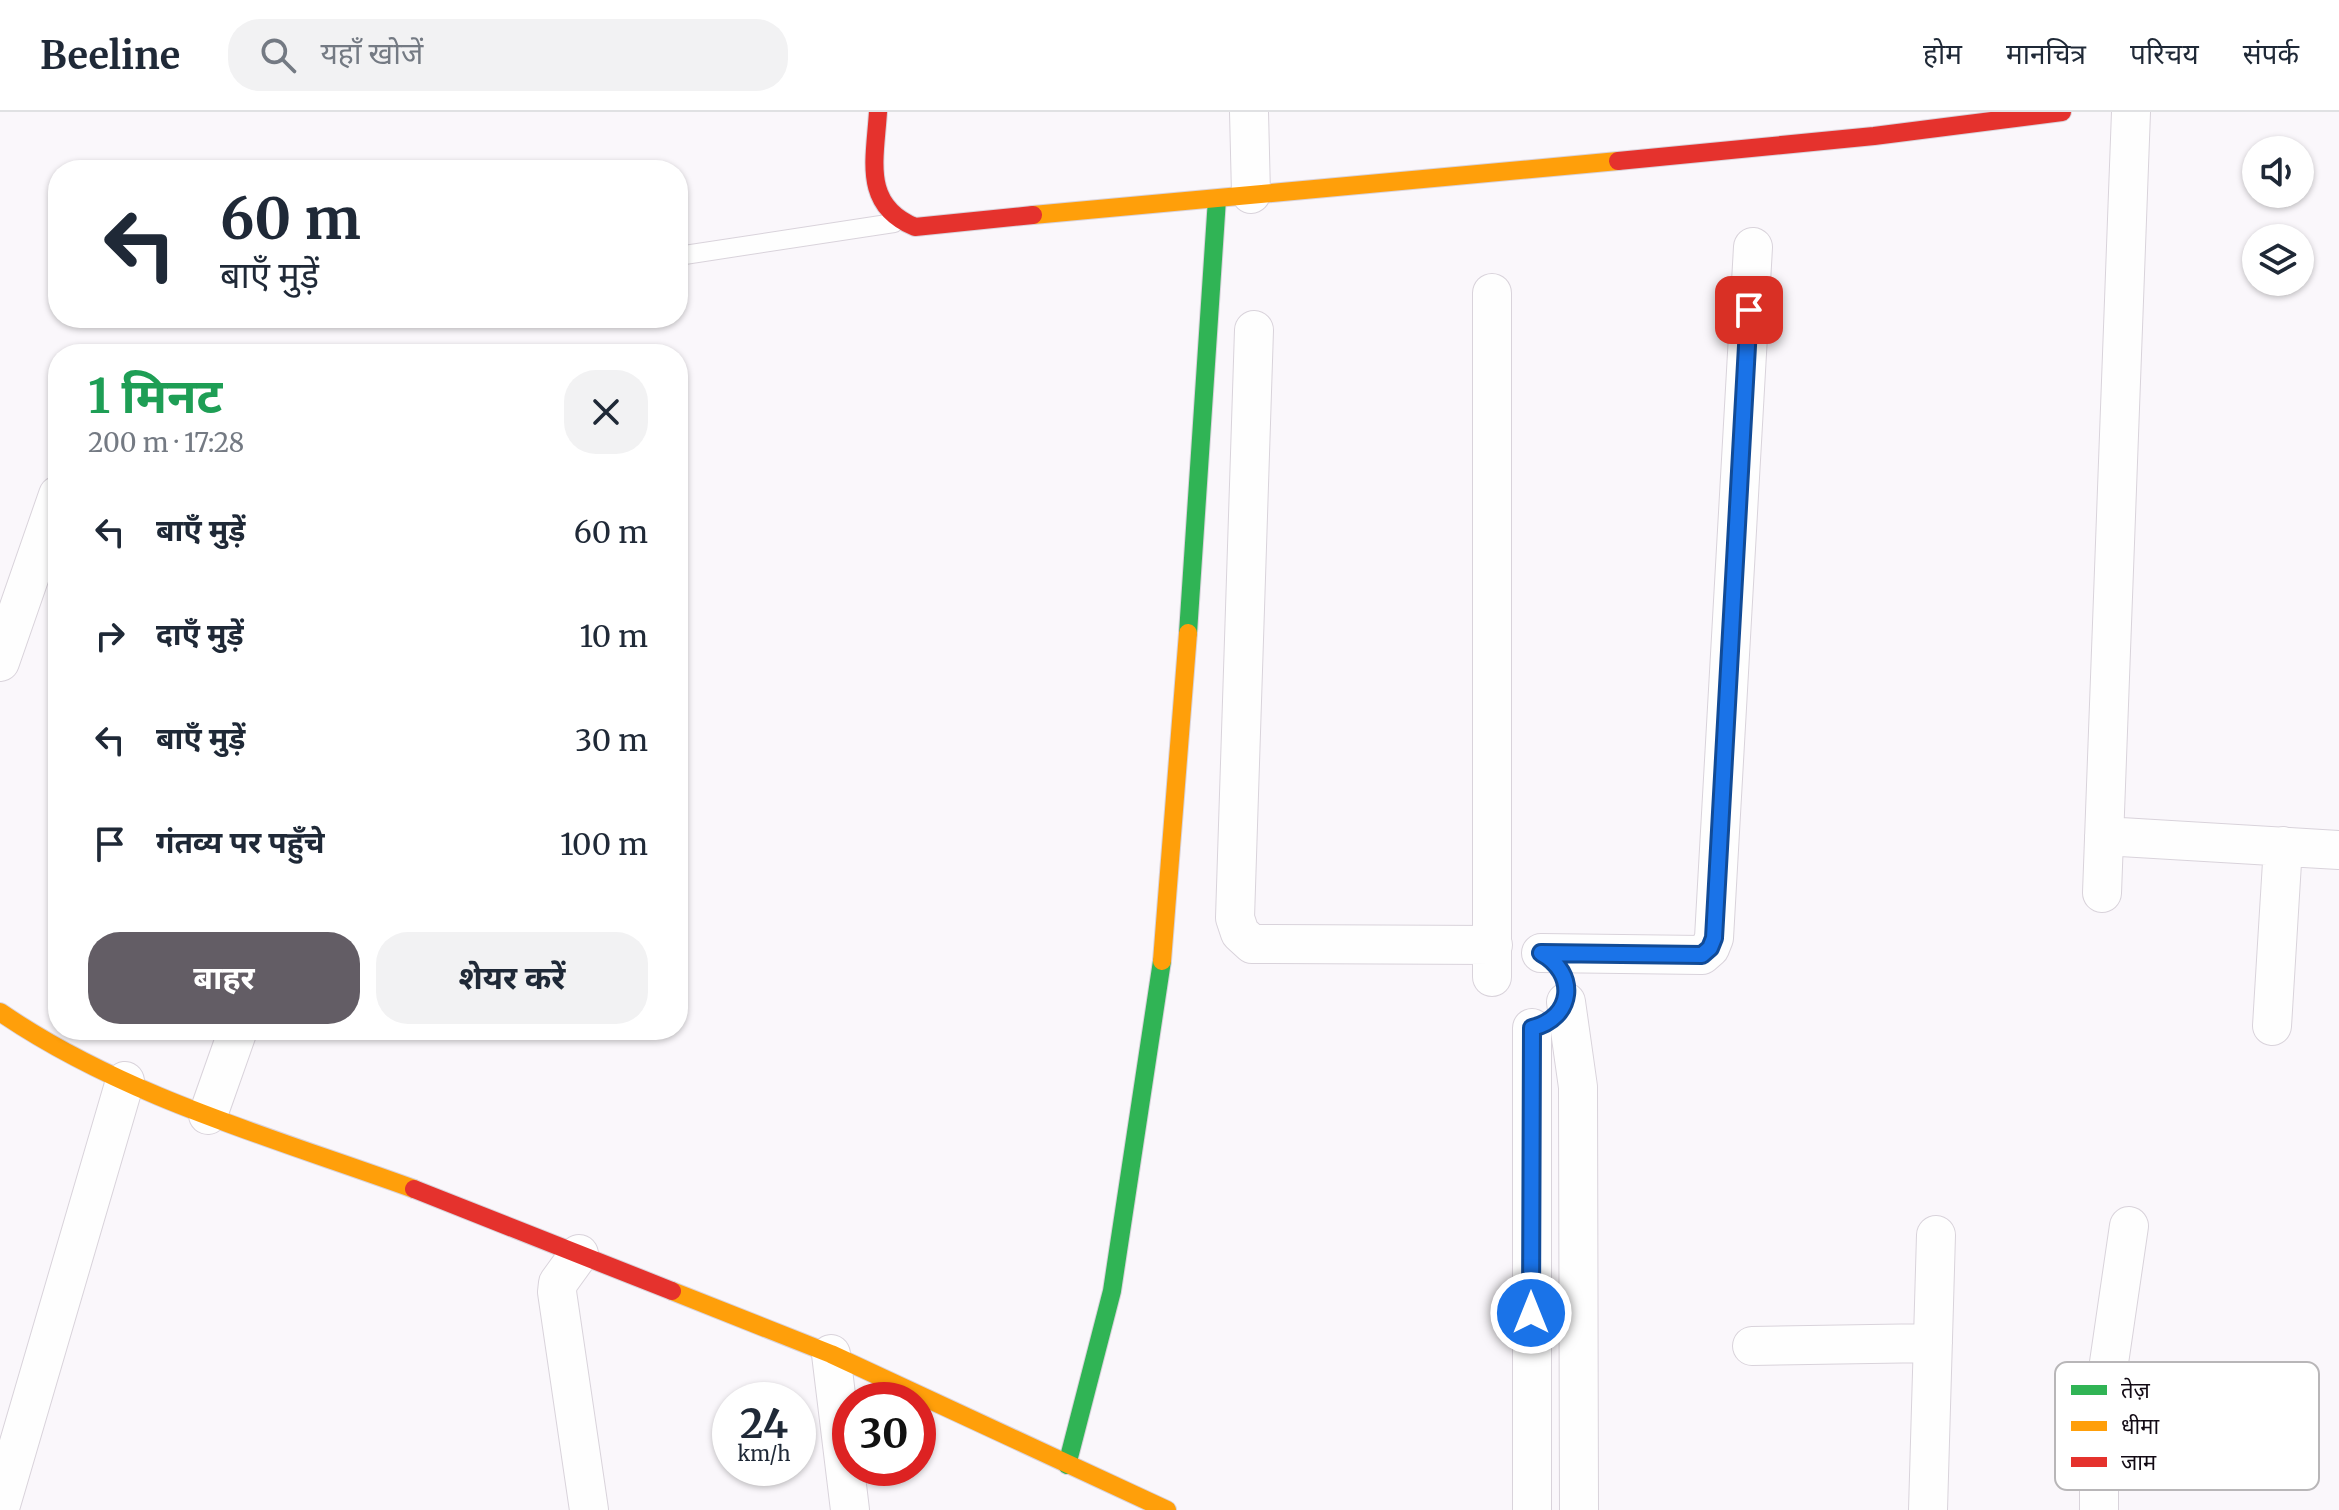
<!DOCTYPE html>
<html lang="hi">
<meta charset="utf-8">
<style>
:root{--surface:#fff;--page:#f2f2f3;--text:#1f2937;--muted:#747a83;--line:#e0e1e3;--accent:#635d65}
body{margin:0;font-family:Merriweather,"Noto Sans Devanagari",serif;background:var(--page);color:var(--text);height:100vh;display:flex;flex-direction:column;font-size:30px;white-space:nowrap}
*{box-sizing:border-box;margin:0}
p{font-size:26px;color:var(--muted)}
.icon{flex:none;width:44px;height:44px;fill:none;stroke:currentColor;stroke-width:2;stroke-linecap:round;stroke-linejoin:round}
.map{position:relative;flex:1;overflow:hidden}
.drawer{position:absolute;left:48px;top:232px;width:640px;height:696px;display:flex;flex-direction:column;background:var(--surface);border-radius:32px;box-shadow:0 2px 6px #0004}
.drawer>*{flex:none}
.hud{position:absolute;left:48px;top:48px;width:640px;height:168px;border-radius:32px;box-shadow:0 2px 6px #0004;background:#fff;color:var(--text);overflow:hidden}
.controls{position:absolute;left:2242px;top:24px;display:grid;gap:16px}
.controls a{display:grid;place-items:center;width:72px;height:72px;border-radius:50%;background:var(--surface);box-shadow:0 2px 6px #0004;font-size:40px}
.speed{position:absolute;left:712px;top:1270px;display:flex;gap:16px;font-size:40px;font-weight:700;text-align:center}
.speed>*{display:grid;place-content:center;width:104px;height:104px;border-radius:50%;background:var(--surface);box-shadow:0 2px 6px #0004;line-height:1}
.speed small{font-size:20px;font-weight:400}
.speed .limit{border:12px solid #d22;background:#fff;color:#111}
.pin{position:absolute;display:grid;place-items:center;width:68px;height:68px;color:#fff;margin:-34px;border-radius:16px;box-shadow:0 4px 12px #0006}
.me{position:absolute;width:88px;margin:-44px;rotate:0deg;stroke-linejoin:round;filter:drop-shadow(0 0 6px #0008)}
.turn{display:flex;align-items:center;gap:28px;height:168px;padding:0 40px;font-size:36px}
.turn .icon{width:104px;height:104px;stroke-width:2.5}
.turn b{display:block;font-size:56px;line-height:68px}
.round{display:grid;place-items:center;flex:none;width:84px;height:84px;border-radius:32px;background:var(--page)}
.overview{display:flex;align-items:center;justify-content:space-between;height:136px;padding:0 40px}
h1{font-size:48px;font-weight:700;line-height:60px;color:#1e9e55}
.cta{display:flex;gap:16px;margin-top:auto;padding:16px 40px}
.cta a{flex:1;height:92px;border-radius:32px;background:var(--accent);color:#fff;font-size:32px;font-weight:700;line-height:92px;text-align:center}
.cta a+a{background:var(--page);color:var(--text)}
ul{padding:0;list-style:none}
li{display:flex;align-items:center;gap:24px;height:104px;padding:0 40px}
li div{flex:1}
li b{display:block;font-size:30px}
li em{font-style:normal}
header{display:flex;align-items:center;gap:48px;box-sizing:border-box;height:112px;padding:0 40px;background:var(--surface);border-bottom:2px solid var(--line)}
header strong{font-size:38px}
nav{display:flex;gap:44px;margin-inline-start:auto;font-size:28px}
.search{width:560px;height:72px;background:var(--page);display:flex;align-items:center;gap:20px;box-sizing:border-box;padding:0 28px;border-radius:32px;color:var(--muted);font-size:30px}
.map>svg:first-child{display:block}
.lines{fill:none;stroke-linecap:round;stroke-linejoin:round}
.lane-casing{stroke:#d9d3db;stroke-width:20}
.street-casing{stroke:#d9d3db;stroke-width:40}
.fast-casing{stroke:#d9d3db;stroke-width:20}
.slow-casing{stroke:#d9d3db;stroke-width:20}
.jam-casing{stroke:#d9d3db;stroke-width:20}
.lane{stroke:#fefefe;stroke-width:18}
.street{stroke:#fefefe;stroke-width:38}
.fast{stroke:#30b455;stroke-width:18}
.slow{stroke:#ff9f0a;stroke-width:18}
.jam{stroke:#e5322d;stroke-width:18}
.route-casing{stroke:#114b97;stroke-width:20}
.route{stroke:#1a73e8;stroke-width:14}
.key{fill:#fff;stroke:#b8b6b8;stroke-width:2}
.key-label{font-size:22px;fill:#120a14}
</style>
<header>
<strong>Beeline</strong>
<div class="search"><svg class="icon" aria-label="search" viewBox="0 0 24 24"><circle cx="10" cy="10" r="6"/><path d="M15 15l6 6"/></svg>यहाँ खोजें</div>
<nav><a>होम</a><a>मानचित्र</a><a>परिचय</a><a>संपर्क</a></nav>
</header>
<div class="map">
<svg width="2339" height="1398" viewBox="0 0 2339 1398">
<rect width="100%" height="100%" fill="#faf7fb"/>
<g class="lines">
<defs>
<path id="lane" d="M678,144L894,111"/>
<path id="street" d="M1249,0L1251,82
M1492,181V865
M1254,218L1235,806L1240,821L1252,832L1493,833
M0,550L58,383
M2104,724L2339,738
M2102,781L2131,0
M1541,841L1702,843L1710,836L1714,826L1753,135
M1566,890L1578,975L1579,1398
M2272,914L2283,734
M208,1003L238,918
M579,1142L558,1171L557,1180L589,1398
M1752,1234L1933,1231
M831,1242L850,1398
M0,1396L125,969
M1532,1398V916
M1928,1398L1936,1123
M2099,1398V1319L2129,1114"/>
<path id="fast" d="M1188,521L1217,87
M1067,1353L1112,1179L1162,849"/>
<path id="slow" d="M1033,103L1618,49
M1162,849L1188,521
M0,900C124,985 274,1026 414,1077
M672,1179L831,1242L1167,1398"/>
<path id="jam" d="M878,0C875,48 862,93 915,115L1033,103
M1618,49L1874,24L2062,0
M414,1077L672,1179"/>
</defs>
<use href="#lane" class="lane-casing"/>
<use href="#street" class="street-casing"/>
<use href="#fast" class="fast-casing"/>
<use href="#slow" class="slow-casing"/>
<use href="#jam" class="jam-casing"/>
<use href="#lane" class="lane"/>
<use href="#street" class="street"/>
<use href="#fast" class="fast"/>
<use href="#slow" class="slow"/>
<use href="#jam" class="jam"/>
</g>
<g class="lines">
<defs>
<path id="route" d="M1531,1201L1532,916C1574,906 1578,861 1541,841L1702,843L1710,836L1714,826L1749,198"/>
</defs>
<use href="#route" class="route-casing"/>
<use href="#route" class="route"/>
</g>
<rect x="2055" y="1250" width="264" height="128" rx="12" class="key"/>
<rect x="2071" y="1273" width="36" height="10" fill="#30b455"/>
<rect x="2071" y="1309" width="36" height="10" fill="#ff9f0a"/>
<rect x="2071" y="1345" width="36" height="10" fill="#e5322d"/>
<g class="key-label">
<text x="2121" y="1286">तेज़</text>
<text x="2121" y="1322">धीमा</text>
<text x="2121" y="1358">जाम</text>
</g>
</svg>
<div class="controls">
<a><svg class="icon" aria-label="sound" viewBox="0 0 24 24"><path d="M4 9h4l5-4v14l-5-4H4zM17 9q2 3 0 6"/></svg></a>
<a><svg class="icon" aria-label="layers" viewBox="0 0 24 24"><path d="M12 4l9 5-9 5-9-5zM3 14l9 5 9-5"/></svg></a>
</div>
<div class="speed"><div>24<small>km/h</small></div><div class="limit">30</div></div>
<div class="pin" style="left:1749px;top:198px;background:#d93025"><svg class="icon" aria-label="arrive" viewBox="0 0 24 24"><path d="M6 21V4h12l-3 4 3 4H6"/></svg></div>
<svg class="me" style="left:1531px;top:1201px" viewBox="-20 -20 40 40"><circle r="17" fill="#1a73e8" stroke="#fff" stroke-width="3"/><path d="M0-11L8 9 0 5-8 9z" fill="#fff"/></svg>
<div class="hud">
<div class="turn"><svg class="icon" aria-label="left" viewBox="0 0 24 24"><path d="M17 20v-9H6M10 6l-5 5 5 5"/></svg><div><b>60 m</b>बाएँ मुड़ें</div></div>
</div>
<section class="drawer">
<div class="overview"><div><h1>1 मिनट</h1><p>200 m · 17:28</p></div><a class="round"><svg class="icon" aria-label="close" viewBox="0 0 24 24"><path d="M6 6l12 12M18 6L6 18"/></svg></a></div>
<ul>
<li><svg class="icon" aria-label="left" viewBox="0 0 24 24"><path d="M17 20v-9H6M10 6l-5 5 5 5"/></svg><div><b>बाएँ मुड़ें</b></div><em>60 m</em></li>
<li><svg class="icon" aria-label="right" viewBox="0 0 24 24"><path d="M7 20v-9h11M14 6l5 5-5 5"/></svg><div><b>दाएँ मुड़ें</b></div><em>10 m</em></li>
<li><svg class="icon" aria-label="left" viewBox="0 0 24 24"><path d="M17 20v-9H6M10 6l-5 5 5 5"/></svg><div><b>बाएँ मुड़ें</b></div><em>30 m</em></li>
<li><svg class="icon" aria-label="arrive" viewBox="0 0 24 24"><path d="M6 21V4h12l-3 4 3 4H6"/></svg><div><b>गंतव्य पर पहुँचे</b></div><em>100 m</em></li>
</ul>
<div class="cta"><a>बाहर</a><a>शेयर करें</a></div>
</section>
</div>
